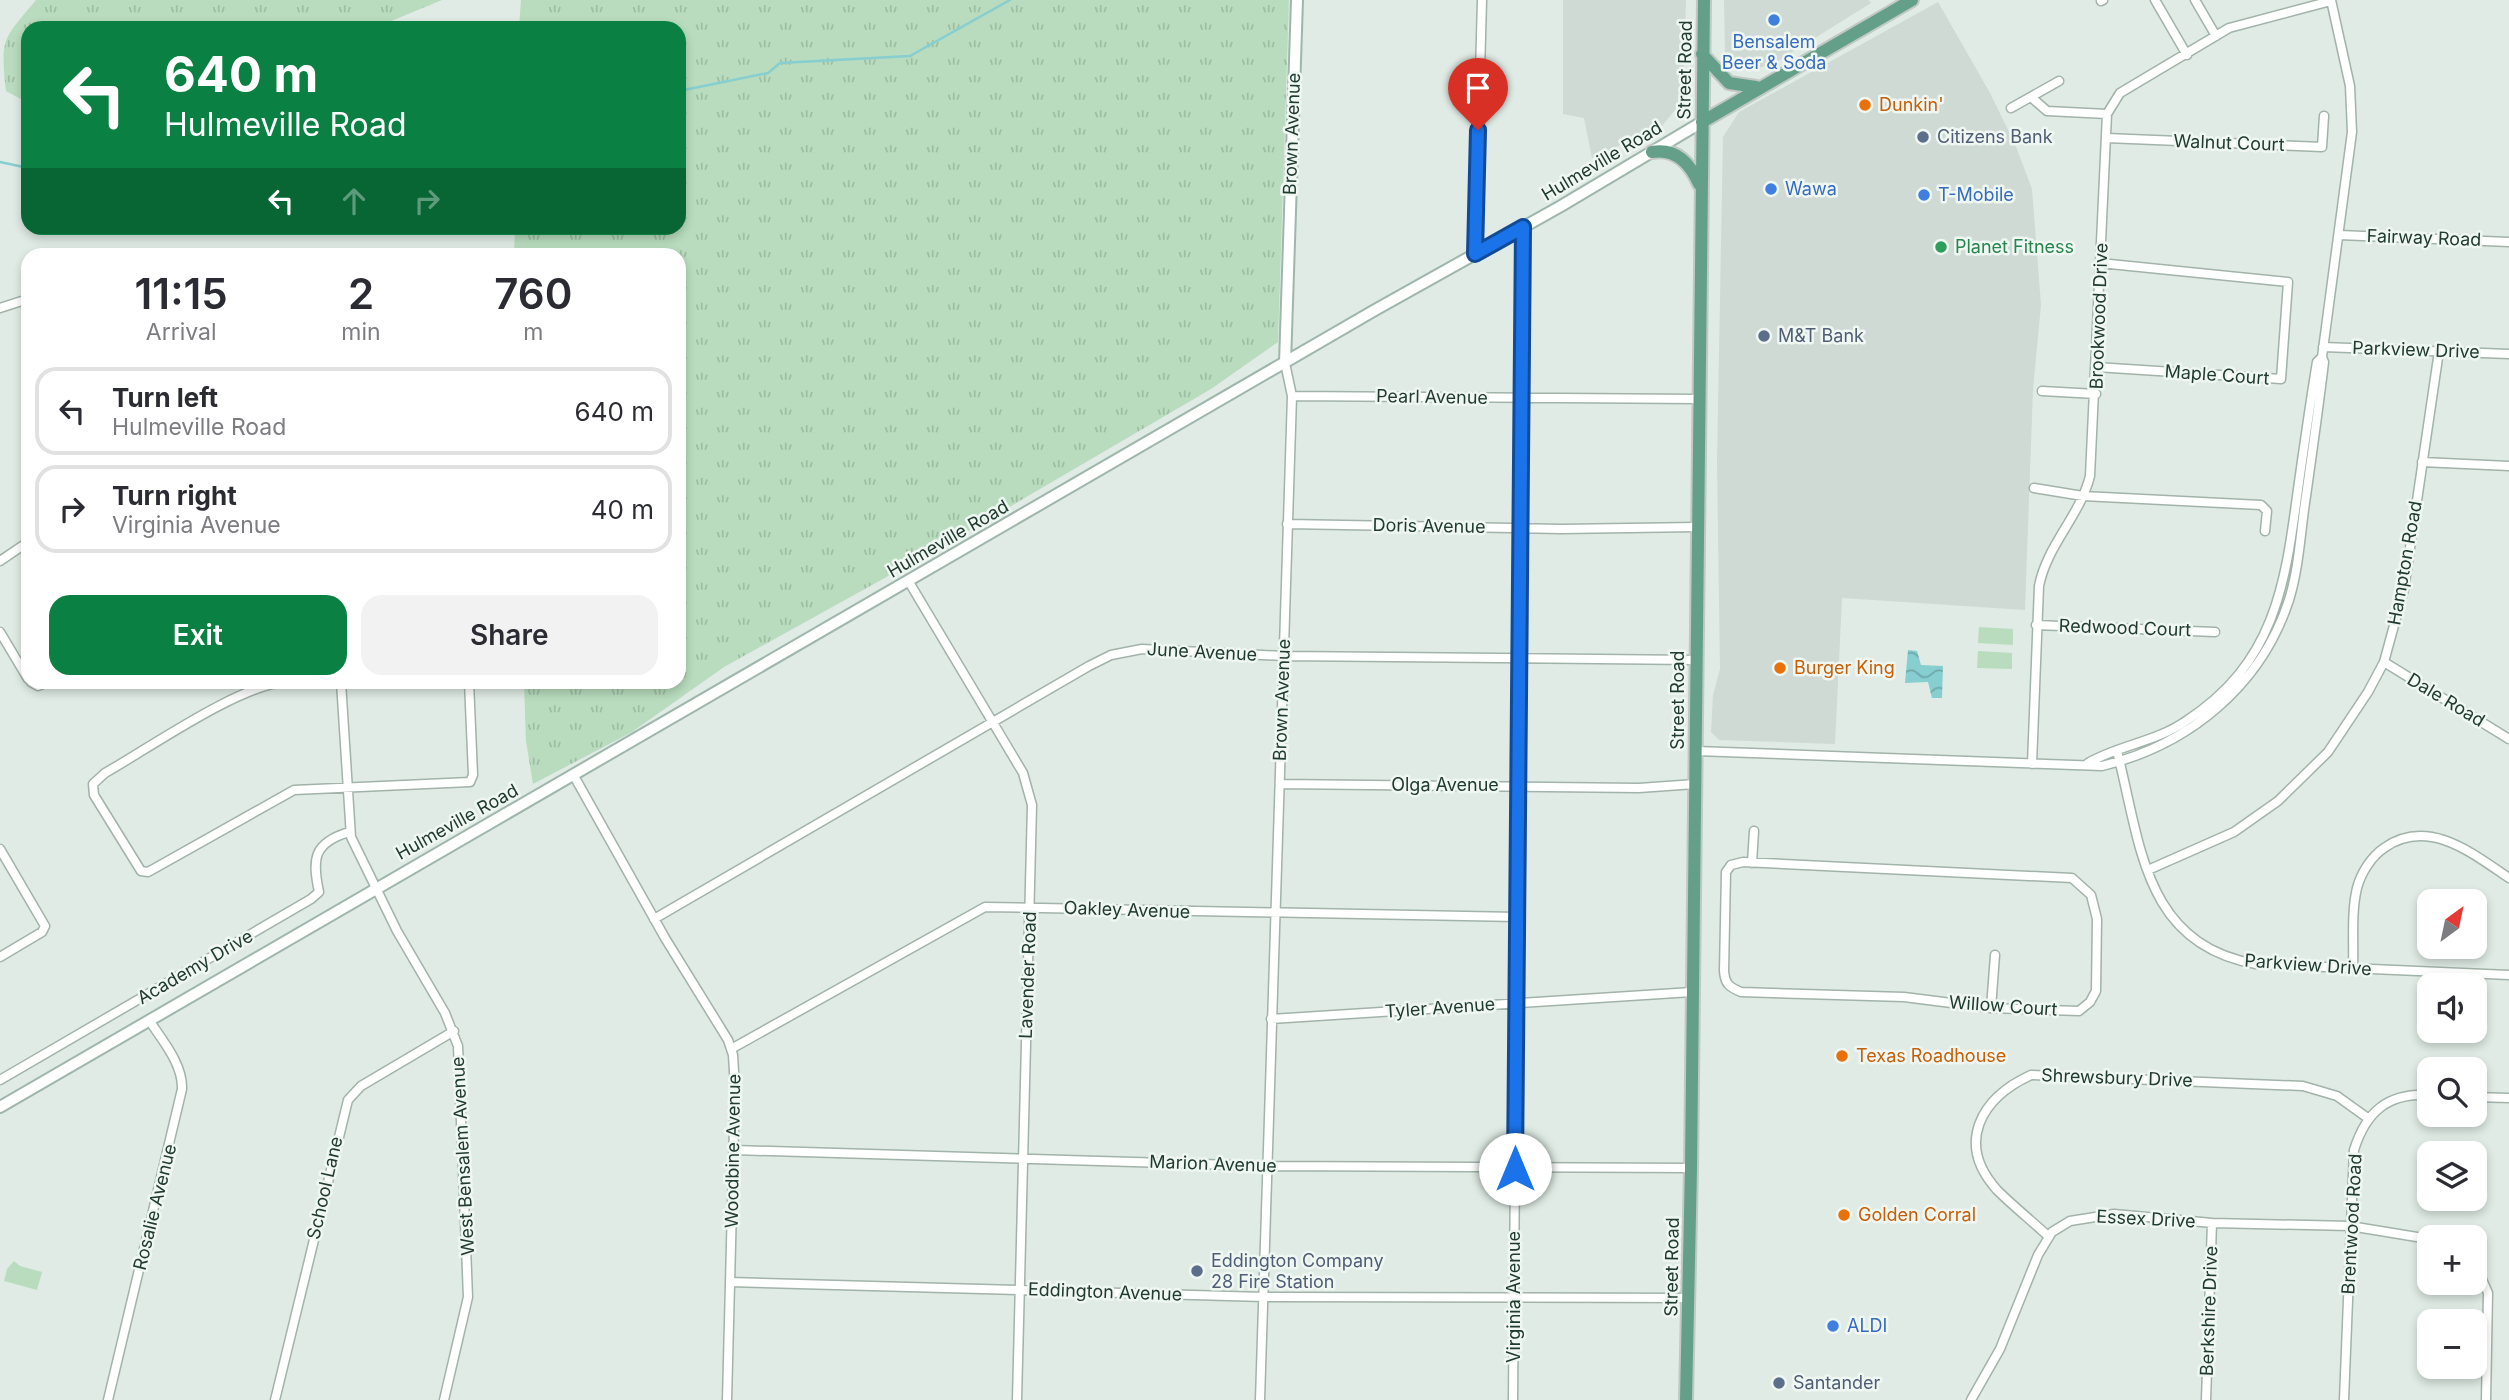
<!DOCTYPE html>
<meta charset="utf-8">
<style>
:root{--surface:#fff;--page:#f2f2f3;--text:#2b2b33;--muted:#7c7c81;--line:#e1e1e2;--accent:#0b8043}
body{margin:0;font-family:Inter,sans-serif;background:var(--page);color:var(--text);height:100vh;display:flex;flex-direction:column;font-size:26px;white-space:nowrap}
*{box-sizing:border-box;margin:0}
p{font-size:23px;color:var(--muted)}
.icon{flex:none;width:38px;height:38px;fill:none;stroke:currentColor;stroke-width:2;stroke-linecap:round;stroke-linejoin:round}
.map{position:relative;flex:1;overflow:hidden}
.sheet{position:absolute;left:21px;top:248px;width:665px;height:441px;display:flex;flex-direction:column;background:var(--surface);border-radius:21px;box-shadow:0 4px 10px #0003}
.sheet>*{flex:none}
.guide{position:absolute;left:21px;top:21px;width:665px;height:214px;border-radius:21px;box-shadow:0 4px 10px #0003;background:#0b8043;color:#fff;overflow:hidden}
.needle{width:46px;rotate:33deg}
.controls{position:absolute;left:2417px;top:889px;display:grid;gap:14px}
.controls a{display:grid;place-items:center;width:70px;height:70px;border-radius:14px;background:var(--surface);box-shadow:0 4px 10px #0003;font-size:35px}
.pin{position:absolute;display:grid;place-items:center;width:60px;height:60px;color:#fff;margin:-72px -30px;border-radius:50% 50% 50% 0;rotate:-45deg;box-shadow:0 0 7px #0007}
.pin .icon{rotate:45deg}
.me{position:absolute;width:77px;margin:-38px;rotate:0deg;stroke-linejoin:round;filter:drop-shadow(0 0 5px #0008)}
.turn{display:flex;align-items:center;gap:24px;height:147px;padding:0 28px;font-size:32px}
.turn .icon{width:91px;height:91px;stroke-width:2.5}
.turn b{display:block;font-size:49px;line-height:60px}
.lanes{display:flex;align-items:center;height:66px;padding:0 28px;background:#0003;justify-content:center;gap:35px;direction:ltr}
.lanes .off{opacity:.35}
.eta{display:flex;justify-content:space-evenly;align-items:center;height:119px;text-align:center}
.eta b{font-size:42px;font-weight:600;line-height:49px}
.primary-button{display:flex;gap:14px;margin-top:auto;padding:14px 28px}
.primary-button a{flex:1;height:80px;border-radius:21px;background:var(--accent);color:#fff;font-size:28px;font-weight:600;line-height:80px;text-align:center}
.primary-button a+a{background:var(--page);color:var(--text)}
ul{padding:0;list-style:none}
li{display:flex;align-items:center;gap:21px;height:88px;margin:0 14px 10px;padding:0 14px;border:4px solid var(--line);border-radius:21px}
li div{flex:1}
li b{display:block;font-size:26px}
li em{font-style:normal}
.map>svg:first-child{display:block}
.built{fill:#cedad3}
.grass{fill:url(#grass-tufts)}
.park{fill:#b8dcbd}
.water{fill:url(#water-waves)}
.lines{fill:none;stroke-linecap:round;stroke-linejoin:round}
.stream{stroke:#87ced0;stroke-width:2.5}
.street-casing{stroke:#a2b3aa;stroke-width:11}
.secondary-casing{stroke:#9eb6ab;stroke-width:14}
.primary-casing{stroke:#c1c8c5;stroke-width:16}
.street{stroke:#fff;stroke-width:8}
.secondary{stroke:#fff;stroke-width:10}
.primary{stroke:#64a089;stroke-width:12}
.route-casing{stroke:#114b97;stroke-width:18}
.route{stroke:#1a73e8;stroke-width:12}
.shop-dot{fill:#3f7fe0;stroke:#f0f7f3;stroke-width:2.5}
.food-dot{fill:#e8710a;stroke:#f0f7f3;stroke-width:2.5}
.service-dot{fill:#5c6f8a;stroke:#f0f7f3;stroke-width:2.5}
.leisure-dot{fill:#2e9e5b;stroke:#f0f7f3;stroke-width:2.5}
.labels{text-anchor:middle;stroke-width:5;stroke-linejoin:round;paint-order:stroke}
.shop-label{font-size:18px;fill:#366cbe;stroke:#f0f7f3;text-anchor:start}
.street-label{font-size:18px;fill:#203b30;stroke:#f0f7f3}
.food-label{font-size:18px;fill:#c56008;stroke:#f0f7f3;text-anchor:start}
.service-label{font-size:18px;fill:#4e5e75;stroke:#f0f7f3;text-anchor:start}
.leisure-label{font-size:18px;fill:#27864d;stroke:#f0f7f3;text-anchor:start}
</style>
<div class="map">
<svg width="2509" height="1400" viewBox="0 0 2509 1400">
<defs>
<pattern id="grass-tufts" width="24" height="20" patternUnits="userSpaceOnUse" patternTransform="scale(1.75)"><rect width="24" height="20" fill="#b8dcbd"/><path d="M3 7l-1-3M5 7V3M7 7l1-3M15 17l-1-3M17 17v-4M19 17l1-3" fill="none" stroke="#9ebea3"/></pattern>
<pattern id="water-waves" width="16" height="10" patternUnits="userSpaceOnUse" patternTransform="scale(1.75)"><rect width="16" height="10" fill="#87ced0"/><path d="M0 5q4-4 8 0t8 0" fill="none" stroke="#6ea8a9"/></pattern>
</defs>
<rect width="100%" height="100%" fill="#dfebe4"/>
<path class="built" d="M1563,0H1686L1683,100L1662,126L1592,158L1584,118L1563,114Z
M1724,0H1869L1871,3L1773,64L1757,68L1725,54Z
M1938,2L1990,93L2015,144L2032,189L2041,305L2033,389L2025,610L1842,598L1835,744L1719,740L1711,732L1713,695L1720,669L1717,462L1723,137L1739,112Z"/>
<path class="grass" d="M36,0H442L374,28H28V103L6,91C0,37 3,40 36,0Z
M521,0H1289L1278,342L1211,389L946,544L724,667L632,732L533,784L526,741L524,683L679,682V256L514,255L515,228H679V28H519Z"/>
<path class="park" d="M1979,627L2013,629V645L1978,643Z
M1978,651L2012,653V669L1977,668Z
M14,1261L20,1266L42,1272L37,1290L4,1281L7,1269Z"/>
<path class="water" d="M1908,650L1917,651L1921,665L1943,666L1942,698H1932L1928,682L1905,683Z"/>
<g class="lines">
<path class="stream" d="M679,91L768,73L780,63L910,56L1010,0
M0,162L28,168"/>
<defs>
<path id="street" d="M2155,0L2187,55
M2195,0L2216,36
M2101,1L2103,0
M2031,97L2047,111L2107,114
M2011,108L2059,81
M2106,138L2322,147L2324,116
M2339,235L2509,242
M1475,254L1482,0
M0,308L28,299
M2323,347L2509,354
M2096,367L2281,379L2288,282L2100,263
M2042,391L2096,394
M1292,396L1699,399
M2422,462L2509,466
M2034,488L2083,496L2261,505L2267,511L2265,531
M1287,524L1561,529L1697,527
M0,561L28,542
M909,582L1023,773L1032,805L1017,1400
M2036,625L2215,632
M0,632L28,679
M2384,662L2509,739
M31,682L38,686L48,682
M286,682C240,684 148,749 105,773L93,784L94,795L141,871L148,872L157,867L294,790L470,782L473,775L469,682
M341,682L351,837L397,931L445,1013L458,1046L468,1297L444,1400
M1696,751L2102,766C2189,745 2261,686 2289,600C2298,571 2300,540 2304,510C2311,461 2318,412 2324,362L2322,357L2352,132L2350,86L2331,0
M2117,751C2141,844 2143,944 2256,964L2509,975
M2088,763C2119,745 2156,742 2186,721C2275,663 2285,586 2298,489C2304,447 2310,404 2317,362L2322,357
M2032,764L2039,586C2047,545 2080,516 2090,476L2107,114L2120,93L2229,28L2331,1
M574,776L665,938L728,1040L733,1055L735,1089L727,1400
M1280,784L1639,788L1695,784
M0,849L45,926L42,932L0,957
M1743,862L2072,878L2091,895L2097,919L2096,991L2090,1002L2079,1011L1991,1008L1904,997L1741,992C1729,987 1725,984 1724,971L1726,872L1731,865Z
M1752,863L1754,831
M2148,870L2234,832L2278,801L2328,752L2368,692L2384,662L2404,589L2439,351
M654,919L1089,666L1111,655L1142,649L1284,656L1695,660
M2353,968C2354,942 2351,913 2357,888C2361,873 2371,857 2384,848C2428,817 2472,853 2509,878
M1991,1008L1995,955
M1271,1019L1692,992
M731,1049L985,907L1517,917
M0,1080L311,899L319,892C312,859 313,843 349,832
M2474,1097L2509,1098
M734,1150L1267,1166L1691,1168
M2049,1237C2032,1221 2013,1206 1997,1190C1955,1143 1981,1098 2031,1075L2303,1086L2337,1096L2369,1119
M2474,1261L2488,1293L2486,1400
M730,1282L1264,1297L1689,1298
M108,1400L182,1089C183,1064 162,1040 149,1020
M275,1400L348,1100L361,1086L454,1031
M1260,1400L1292,396L1285,363
M1513,1400L1523,227
M1971,1400L2000,1349L2038,1255L2052,1232L2070,1221L2114,1214L2212,1223L2350,1226L2429,1239
M2206,1400L2212,1223
M2344,1400L2354,1150C2366,1112 2387,1093 2429,1095"/>
<path id="secondary" d="M1285,363L1297,0
M0,1107L1375,310L1561,206L1702,122"/>
<path id="primary" d="M1702,54L1729,83L1756,87
M1702,122L1912,0
M1652,152C1676,148 1690,163 1699,184
M1686,1400L1691,1168L1704,0"/>
</defs>
<use href="#street" class="street-casing"/>
<use href="#secondary" class="secondary-casing"/>
<use href="#primary" class="primary-casing"/>
<use href="#street" class="street"/>
<use href="#secondary" class="secondary"/>
<use href="#primary" class="primary"/>
</g>
<g class="lines">
<defs>
<path id="route" d="M1478,130L1475,254L1523,227L1515,1169"/>
</defs>
<use href="#route" class="route-casing"/>
<use href="#route" class="route"/>
</g>
<g class="shop-dot">
<circle cx="1774" cy="20" r="7"/>
<circle cx="1771" cy="189" r="7"/>
<circle cx="1924" cy="195" r="7"/>
<circle cx="1833" cy="1326" r="7"/>
</g>
<g class="food-dot">
<circle cx="1865" cy="105" r="7"/>
<circle cx="1780" cy="668" r="7"/>
<circle cx="1842" cy="1056" r="7"/>
<circle cx="1844" cy="1215" r="7"/>
</g>
<g class="service-dot">
<circle cx="1923" cy="137" r="7"/>
<circle cx="1764" cy="336" r="7"/>
<circle cx="1197" cy="1271" r="7"/>
<circle cx="1779" cy="1383" r="7"/>
</g>
<circle class="leisure-dot" cx="1941" cy="247" r="7"/>
<g class="labels">
<g class="shop-label">
<text x="1774" y="48" text-anchor="middle">Bensalem<tspan x="1774" dy="21">Beer &amp; Soda</tspan></text>
<text x="1785" y="195">Wawa</text>
<text x="1938" y="201">T-Mobile</text>
<text x="1847" y="1332">ALDI</text>
</g>
<g class="street-label">
<text transform="translate(1685 70) rotate(-89)" y="6">Street Road</text>
<text transform="translate(1292 134) rotate(-88)" y="6">Brown Avenue</text>
<text transform="translate(2229 143) rotate(2)" y="6">Walnut Court</text>
<text transform="translate(1602 161) rotate(-31)" y="6">Hulmeville Road</text>
<text transform="translate(2424 238) rotate(2)" y="6">Fairway Road</text>
<text transform="translate(2099 316) rotate(-88)" y="6">Brookwood Drive</text>
<text transform="translate(2416 350) rotate(2)" y="6">Parkview Drive</text>
<text transform="translate(2217 375) rotate(4)" y="6">Maple Court</text>
<text transform="translate(1432 397) rotate(1)" y="6">Pearl Avenue</text>
<text transform="translate(1429 526) rotate(1)" y="6">Doris Avenue</text>
<text transform="translate(948 539) rotate(-30)" y="6">Hulmeville Road</text>
<text transform="translate(2405 563) rotate(-80)" y="6">Hampton Road</text>
<text transform="translate(2125 628) rotate(2)" y="6">Redwood Court</text>
<text transform="translate(1202 652) rotate(3)" y="6">June Avenue</text>
<text transform="translate(1282 700) rotate(-88)" y="6">Brown Avenue</text>
<text transform="translate(1678 700) rotate(-90)" y="6">Street Road</text>
<text transform="translate(2446 700) rotate(31)" y="6">Dale Road</text>
<text x="1445" y="791">Olga Avenue</text>
<text transform="translate(457 822) rotate(-29)" y="6">Hulmeville Road</text>
<text transform="translate(1127 910) rotate(2)" y="6">Oakley Avenue</text>
<text transform="translate(2308 965) rotate(4)" y="6">Parkview Drive</text>
<text transform="translate(195 967) rotate(-30)" y="6">Academy Drive</text>
<text transform="translate(1028 975) rotate(-88)" y="6">Lavender Road</text>
<text transform="translate(2003 1006) rotate(4)" y="6">Willow Court</text>
<text transform="translate(1440 1008) rotate(-4)" y="6">Tyler Avenue</text>
<text transform="translate(2117 1078) rotate(2)" y="6">Shrewsbury Drive</text>
<text transform="translate(733 1151) rotate(-89)" y="6">Woodbine Avenue</text>
<text transform="translate(463 1156) rotate(-93)" y="6">West Bensalem Avenue</text>
<text transform="translate(1213 1164) rotate(2)" y="6">Marion Avenue</text>
<text transform="translate(325 1188) rotate(-77)" y="6">School Lane</text>
<text transform="translate(155 1207) rotate(-76)" y="6">Rosalie Avenue</text>
<text transform="translate(2146 1219) rotate(3)" y="6">Essex Drive</text>
<text transform="translate(2352 1224) rotate(-87)" y="6">Brentwood Road</text>
<text transform="translate(1672 1267) rotate(-89)" y="6">Street Road</text>
<text transform="translate(1105 1292) rotate(2)" y="6">Eddington Avenue</text>
<text transform="translate(1514 1297) rotate(-90)" y="6">Virginia Avenue</text>
<text transform="translate(2209 1311) rotate(-88)" y="6">Berkshire Drive</text>
</g>
<g class="food-label">
<text x="1879" y="111">Dunkin'</text>
<text x="1794" y="674">Burger King</text>
<text x="1856" y="1062">Texas Roadhouse</text>
<text x="1858" y="1221">Golden Corral</text>
</g>
<g class="service-label">
<text x="1937" y="143">Citizens Bank</text>
<text x="1778" y="342">M&amp;T Bank</text>
<text x="1211" y="1267">Eddington Company<tspan x="1211" dy="21">28 Fire Station</tspan></text>
<text x="1793" y="1389">Santander</text>
</g>
<g class="leisure-label">
<text x="1955" y="253">Planet Fitness</text>
</g>
</g>
</svg>
<div class="controls">
<a><svg class="needle" viewBox="-14 -14 28 28"><path d="M0-13l5 13h-10z" fill="#e53935"/><path d="M0 13l5-13h-10z" fill="#7c7c81"/></svg></a>
<a><svg class="icon" aria-label="sound" viewBox="0 0 24 24"><path d="M4 9h4l5-4v14l-5-4H4zM17 9q2 3 0 6"/></svg></a>
<a><svg class="icon" aria-label="search" viewBox="0 0 24 24"><circle cx="10" cy="10" r="6"/><path d="M15 15l6 6"/></svg></a>
<a><svg class="icon" aria-label="layers" viewBox="0 0 24 24"><path d="M12 4l9 5-9 5-9-5zM3 14l9 5 9-5"/></svg></a>
<a>+</a>
<a>−</a>
</div>
<div class="pin" style="left:1478px;top:130px;background:#d93025"><svg class="icon" aria-label="arrive" viewBox="0 0 24 24"><path d="M6 21V4h12l-3 4 3 4H6"/></svg></div>
<svg class="me" style="left:1515px;top:1169px" viewBox="-20 -20 40 40"><circle r="19" fill="#fff"/><path d="M0-13L10 11 0 6-10 11z" fill="#1a73e8"/></svg>
<div class="guide">
<div class="turn"><svg class="icon" aria-label="left" viewBox="0 0 24 24"><path d="M17 20v-9H6M10 6l-5 5 5 5"/></svg><div><b>640 m</b>Hulmeville Road</div></div>
<div class="lanes"><svg class="icon" aria-label="left" viewBox="0 0 24 24"><path d="M17 20v-9H6M10 6l-5 5 5 5"/></svg><svg class="icon off" aria-label="ahead" viewBox="0 0 24 24"><path d="M12 20V5M6 11l6-6 6 6"/></svg><svg class="icon off" aria-label="right" viewBox="0 0 24 24"><path d="M7 20v-9h11M14 6l5 5-5 5"/></svg></div>
</div>
<section class="sheet">
<div class="eta">
<div><b>11:15</b><p>Arrival</p></div>
<div><b>2</b><p>min</p></div>
<div><b>760</b><p>m</p></div>
</div>
<ul>
<li><svg class="icon" aria-label="left" viewBox="0 0 24 24"><path d="M17 20v-9H6M10 6l-5 5 5 5"/></svg><div><b>Turn left</b><p>Hulmeville Road</p></div><em>640 m</em></li>
<li><svg class="icon" aria-label="right" viewBox="0 0 24 24"><path d="M7 20v-9h11M14 6l5 5-5 5"/></svg><div><b>Turn right</b><p>Virginia Avenue</p></div><em>40 m</em></li>
</ul>
<div class="primary-button"><a>Exit</a><a>Share</a></div>
</section>
</div>
